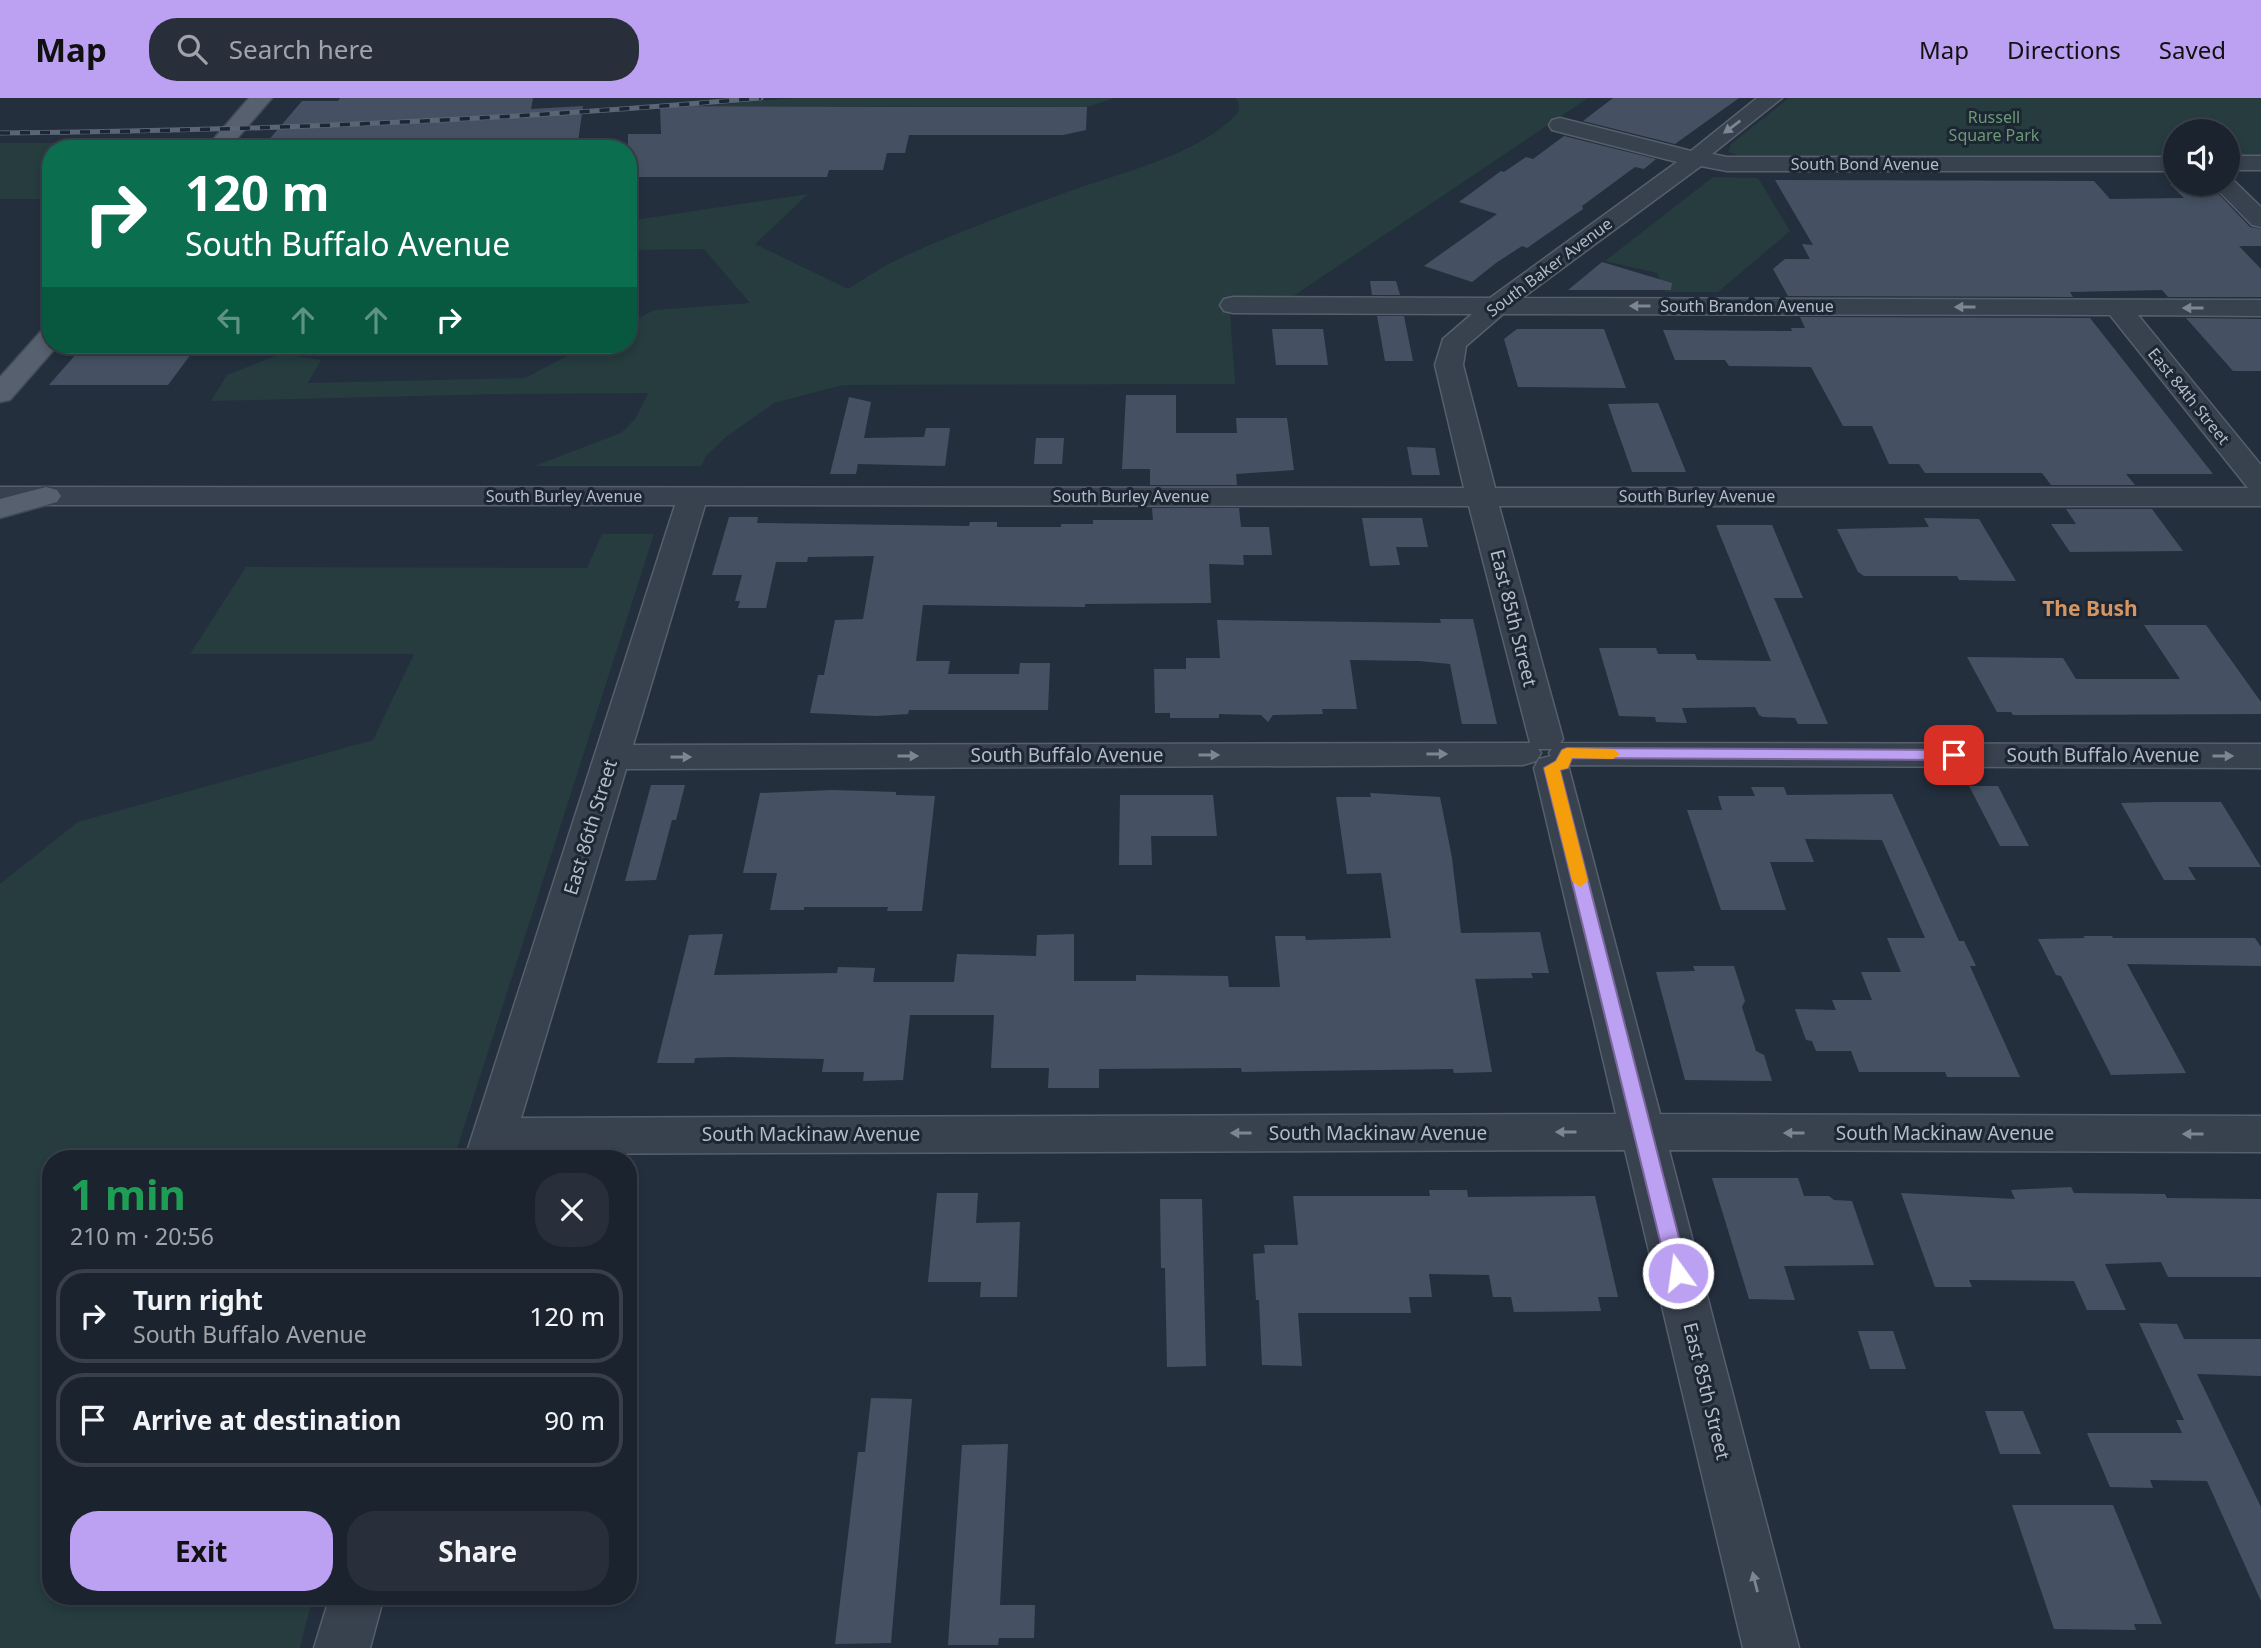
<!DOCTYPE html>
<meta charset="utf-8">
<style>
:root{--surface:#1b232e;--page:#282f3a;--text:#f1f3f6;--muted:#a0a4aa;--line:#39404a;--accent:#bca0f2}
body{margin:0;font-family:"Noto Sans",sans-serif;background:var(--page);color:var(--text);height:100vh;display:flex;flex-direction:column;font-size:26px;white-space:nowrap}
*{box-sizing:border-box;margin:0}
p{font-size:23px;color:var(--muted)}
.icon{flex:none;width:38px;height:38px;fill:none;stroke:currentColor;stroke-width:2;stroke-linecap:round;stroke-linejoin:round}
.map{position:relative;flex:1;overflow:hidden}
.drawer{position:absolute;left:42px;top:1052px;width:595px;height:455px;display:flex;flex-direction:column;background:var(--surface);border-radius:28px;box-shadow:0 4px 10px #0003,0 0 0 2px var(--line)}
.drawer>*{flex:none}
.banner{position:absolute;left:42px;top:42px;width:595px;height:214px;border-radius:28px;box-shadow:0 4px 10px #0003,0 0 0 2px var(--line);background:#0b6e4f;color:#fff;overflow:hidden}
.buttons{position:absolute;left:2163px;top:21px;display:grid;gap:14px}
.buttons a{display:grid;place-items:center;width:77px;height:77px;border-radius:50%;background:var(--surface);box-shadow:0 4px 10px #0003,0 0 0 2px var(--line);font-size:35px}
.pin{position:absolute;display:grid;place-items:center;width:60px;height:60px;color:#fff;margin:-30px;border-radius:14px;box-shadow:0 4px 10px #0006}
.me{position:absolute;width:77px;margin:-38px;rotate:346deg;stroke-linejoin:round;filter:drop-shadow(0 0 5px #0008)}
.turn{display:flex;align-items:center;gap:24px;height:147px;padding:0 28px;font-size:32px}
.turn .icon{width:91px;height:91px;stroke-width:2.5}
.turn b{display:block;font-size:49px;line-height:60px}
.lanes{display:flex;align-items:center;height:66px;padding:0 28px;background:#0003;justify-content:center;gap:35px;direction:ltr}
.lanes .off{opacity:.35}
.round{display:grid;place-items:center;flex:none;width:74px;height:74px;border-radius:28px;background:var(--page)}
.headline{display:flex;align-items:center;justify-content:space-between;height:119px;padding:0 28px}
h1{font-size:42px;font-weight:700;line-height:52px;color:#1e9e55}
.cta{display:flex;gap:14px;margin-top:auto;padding:14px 28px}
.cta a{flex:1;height:80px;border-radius:28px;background:var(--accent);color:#111;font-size:28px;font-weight:700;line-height:80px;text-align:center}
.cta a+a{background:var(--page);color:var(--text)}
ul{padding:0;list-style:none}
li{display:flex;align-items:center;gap:21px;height:94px;margin:0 14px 10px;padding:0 14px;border:4px solid var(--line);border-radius:28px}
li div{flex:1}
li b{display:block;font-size:26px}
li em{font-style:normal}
header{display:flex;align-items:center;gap:42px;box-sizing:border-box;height:98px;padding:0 35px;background:var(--accent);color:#111}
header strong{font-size:33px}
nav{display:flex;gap:38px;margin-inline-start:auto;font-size:24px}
.search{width:490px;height:63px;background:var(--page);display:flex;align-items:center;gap:18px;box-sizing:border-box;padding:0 24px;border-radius:28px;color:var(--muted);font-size:26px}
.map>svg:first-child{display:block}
.green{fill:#263c3f}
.building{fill:#455162}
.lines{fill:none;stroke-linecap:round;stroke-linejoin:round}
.minor-casing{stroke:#565f6c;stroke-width:3}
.major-casing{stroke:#414a57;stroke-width:3}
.minor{fill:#38414e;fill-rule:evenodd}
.major{fill:#56606e;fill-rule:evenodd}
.rail-casing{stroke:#5a6575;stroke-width:5}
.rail{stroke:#1d2633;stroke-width:3.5;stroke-dasharray:10;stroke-linecap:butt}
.oneway{fill:#7c8592}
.route{fill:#bca0f2;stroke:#7a689d;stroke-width:2}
.slow{fill:#f59e0b}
.labels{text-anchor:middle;stroke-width:6;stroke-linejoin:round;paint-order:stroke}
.far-park-label{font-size:16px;fill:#6b9a76;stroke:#1d2633}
.far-street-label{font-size:16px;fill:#b4bcc9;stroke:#1d2633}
.street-label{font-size:19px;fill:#b4bcc9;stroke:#1d2633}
.neighbourhood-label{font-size:21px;font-weight:bold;fill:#d59563;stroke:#1d2633}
</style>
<header>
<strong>Map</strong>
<div class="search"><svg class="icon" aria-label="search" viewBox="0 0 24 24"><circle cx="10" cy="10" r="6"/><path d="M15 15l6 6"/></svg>Search here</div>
<nav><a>Map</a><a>Directions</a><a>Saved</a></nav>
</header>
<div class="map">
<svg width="2261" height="1550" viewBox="0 0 2261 1550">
<rect width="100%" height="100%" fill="#242f3e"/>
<path class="green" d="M793,0H1114L1087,9L703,8Z
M1235,0H1588L1289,201H1229L1235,286L843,287L774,305L726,339L706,358L701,368H534L621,335L636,320L648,295L499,296L211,303L227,277L281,256L321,262L308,285L525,280L588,247H628V226L654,212L750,205L704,151L628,152V123L808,96L755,146L848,191C866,180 884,167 903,159C955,135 1009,115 1062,96C1117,75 1201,58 1239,13L1238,3Z
M1789,0H2261V57H2228V33H2175V57H1737L1728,54L1731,46Z
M206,40L197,51H51V101H0V45H141Z
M1713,79L1758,80L1790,133L1718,194H1665L1657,175L1605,163Z
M602,436H654L454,1060H51V1498H313L300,1550H0V786L78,724L373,642L414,556H190L246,469L587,470Z"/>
<path class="building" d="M340,0H533L531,11L583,8L577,51H261L302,3H338Z
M1613,0H1739L1675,46L1583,23Z
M660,8L902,9H1087L1086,32L1063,37H909L905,55H887L883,72H829L827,79H628V36H661Z
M1564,38L1656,61L1644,71L1635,69L1582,108L1583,111L1527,150L1522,148L1496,165L1472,184L1424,168L1497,116L1459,104L1501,73L1504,74L1526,59L1533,61Z
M1775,82L2094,83L2110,101L2184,100L2170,86H2209L2250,129L2261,131V148H2239L2261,171V199H2168L2162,192L2070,194L2073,199L1788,198L1773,171L1785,161H1810L1802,146L1813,147Z
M1602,164L1672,185L1671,192H1568Z
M1370,183H1396L1400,197H1372Z
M1377,218H1404L1413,263H1385Z
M1800,219L2090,220L2213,376H2126L2135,387H2051L2042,375H1925L1919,366H1889L1872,328H1843L1811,269L1729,268L1725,262H1675L1663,232L1792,233L1791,230H1805Z
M2186,220L2261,221V273H2233Z
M1272,231H1323L1328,267H1276Z
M1517,231H1604L1626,290L1518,289L1504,241Z
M91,247H144L140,252H194L168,287H49L77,255H83Z
M1126,297H1176V335H1237L1236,320H1287L1294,372L1236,376L1237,387H1150V371H1122Z
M849,299L871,304L864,340L924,339L926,330H950L945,368L858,366L856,376H830Z
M1658,305L1686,374H1632L1608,306Z
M1036,340H1064L1062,366H1034Z
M1407,349L1435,350L1440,377H1412Z
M1152,410H1239L1241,429H1269L1272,457H1243L1244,467L1209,466L1211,505L1085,506V509L923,507L916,563H950L948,576H1019L1020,565H1050L1048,612H909L908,616L876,618L810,615L818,577H824L835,522L863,521L874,458L808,459L807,464H776L766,510H738L740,503H735L742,477H712L729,419H758L757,425L969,428L970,424H997V429H1061V426H1093V422H1153Z
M2066,411H2152L2183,453L2070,454L2051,426H2076Z
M1362,420H1422L1428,449H1396L1400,467L1370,468Z
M1924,420L1979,421L2016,483L1959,482L1957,478H1864L1858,474L1837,431L1929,429Z
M1716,427H1772L1803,500H1774L1828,626H1798L1795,620L1763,619L1759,617L1755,609L1682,610L1687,625L1656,624L1655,619L1619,618L1599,550H1656L1658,556H1695L1697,562L1771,563Z
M1440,521H1473L1497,626H1462L1450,566L1419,563L1350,562L1357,611H1322L1323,616L1273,617L1268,624L1261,617L1219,616V620H1170V615H1155L1154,571H1186V560H1220L1217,522L1441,525Z
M2144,527H2206L2261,604V616L2013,617L2011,614H1997L1967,559L2063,560L2076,581H2180Z
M651,687H685L676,722H672L656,782L625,783Z
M1969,688H1998L2029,748H2000Z
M1751,689H1784L1787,697L1892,696L1959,843H1964L1976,868H1970L2020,979H1947L1945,974H1859L1851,953H1816L1812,943L1806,942L1795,911L1836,912L1832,902H1872L1861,874H1901L1887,840H1925L1882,742L1805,741L1814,764H1770L1786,812H1721L1687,712H1722L1718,698H1755Z
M833,692L896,694V697L935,698L922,813H887L888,809H804V812H770L777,775H743L760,695Z
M1370,695L1440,699L1452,760L1461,835L1540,834L1549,875H1531L1533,880L1475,881L1492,974L1454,975L1453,971L1242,974L1241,970L1099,971V990H1048L1049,970H991L994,917H910L903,982L863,983L864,974H822L824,961L729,959L695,960L694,965H657L689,837L723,836L714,877L837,875L838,869L875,870L873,884H954L957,856L1036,858L1037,837L1074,836V883H1136V877L1228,878L1229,889H1280L1275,838H1305L1306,842L1391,840L1381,775L1347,776L1336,699H1371Z
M1120,697H1213L1217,738H1151L1152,767H1119Z
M2156,704H2221L2261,769H2188L2196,782H2164L2121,705Z
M2083,838H2112L2113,840H2255L2261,849V868L2127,866L2186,975L2111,977L2061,878L2056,877L2038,841L2085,840Z
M1693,868H1734L1745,903L1742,909L1756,953L1764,957L1772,983L1685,982L1656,874L1695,873Z
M1712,1080H1798L1804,1098H1829L1834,1102L1852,1103L1874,1167L1784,1168L1795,1202L1749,1201Z
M2071,1089L2074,1095L2165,1096L2167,1100L2261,1101V1179H2168L2161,1164L2105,1166L2126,1212H2087L2074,1183L1969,1182L1972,1189H1935L1901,1095L2015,1101L2011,1092Z
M1429,1092H1467L1468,1099L1595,1098L1618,1199H1598L1601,1213L1514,1214L1511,1199H1493L1489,1177L1429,1176L1432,1199H1409L1411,1215H1298L1302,1268L1262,1267L1259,1202H1256L1253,1156L1265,1155L1264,1147H1298L1293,1098H1430Z
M937,1095H978L976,1125L1020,1124L1017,1199H980L981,1184H928Z
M1160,1101H1202L1206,1268L1167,1269L1165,1170H1161Z
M2139,1225L2177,1226L2184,1241H2261V1278L2197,1276L2261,1409V1503L2207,1383L2150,1382L2153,1390L2110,1389L2087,1335H2182L2176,1322H2184Z
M1858,1233H1893L1906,1271H1870Z
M871,1300L912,1301L891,1545L835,1546L858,1354H865Z
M1985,1313H2023L2041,1356H2000Z
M1008,1346L1000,1507H1035L1034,1540H999L998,1547H948L962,1347Z
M2012,1407H2113L2162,1526H2134L2136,1532L2054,1531Z"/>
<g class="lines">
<defs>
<path id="minor" d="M1757,0H1782L1712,56L1727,59H2175V73H1727L1701,68L1522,200L2261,202V218L2138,217L2261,367V408H1499L1563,641L1560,645L2261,646V670L1568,667L1660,1016L2261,1018V1054L1669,1052L1799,1550H1743L1625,1052L511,1056L509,1060H465L675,407H0V389L1464,390L1435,267L1443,241L1472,216L1233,215L1224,213L1220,207L1224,201L1233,199L1490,200L1677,64L1552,32L1549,27L1552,22L1560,20L1691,53ZM1503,216L2110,217L2248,390H1495L1463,267L1466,248ZM705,407L1469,408L1530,645L633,647ZM1538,651H1552L1549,655L1551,658L1539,661L1534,670L1616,1016L521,1020L626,671L1523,667L1536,663L1541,655Z
M2228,58H2261V72H2228Z
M2228,80L2232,81L2261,109V129L2252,127L2212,86H2228Z
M330,1498H384L370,1550H314Z"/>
<path id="major" d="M249,0H272L228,51H205Z
M51,230V247H58L10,302L0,304V279L42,232Z
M46,389L57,392L61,398L57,404L0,420V401Z"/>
</defs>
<use href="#minor" class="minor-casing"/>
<use href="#major" class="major-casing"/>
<use href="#minor" class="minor"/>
<use href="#major" class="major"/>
<defs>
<path id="rail" d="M0,35C254,33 508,22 761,0"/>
</defs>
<use href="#rail" class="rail-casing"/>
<use href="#rail" class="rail"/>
</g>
<defs><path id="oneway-solid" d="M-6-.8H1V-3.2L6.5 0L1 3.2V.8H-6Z" transform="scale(1.75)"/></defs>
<g class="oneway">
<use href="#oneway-solid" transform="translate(1732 29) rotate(143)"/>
<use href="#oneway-solid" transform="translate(1640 208) rotate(-180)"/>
<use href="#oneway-solid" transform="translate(1965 209) rotate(-180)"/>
<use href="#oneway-solid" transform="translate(2193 210) rotate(-180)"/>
<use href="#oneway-solid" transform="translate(1437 656)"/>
<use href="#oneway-solid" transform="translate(1209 657)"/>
<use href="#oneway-solid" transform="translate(908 658)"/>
<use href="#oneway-solid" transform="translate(2223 658)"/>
<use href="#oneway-solid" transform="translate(681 659)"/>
<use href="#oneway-solid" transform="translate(1566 1034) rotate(180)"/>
<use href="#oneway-solid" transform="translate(1241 1035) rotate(180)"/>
<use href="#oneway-solid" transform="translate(1794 1035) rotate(-180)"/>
<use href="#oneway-solid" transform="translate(2193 1036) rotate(-180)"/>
<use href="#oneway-solid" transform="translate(1755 1484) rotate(-104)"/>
</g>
<path class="route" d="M1567,650L1954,652L1962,657L1954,662L1572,660L1568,670L1560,672L1688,1175L1685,1181L1678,1183L1671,1181L1668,1175L1544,670L1556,663L1562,652Z"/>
<path class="slow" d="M1567,650L1613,651L1620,656L1613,661L1572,660L1568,670L1560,672L1588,783L1580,789L1572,783L1544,670L1556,663L1562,652Z"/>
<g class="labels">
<g class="far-park-label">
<text x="1994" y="25">Russell<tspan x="1994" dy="18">Square Park</tspan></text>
</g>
<g class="far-street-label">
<text x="1865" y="72">South Bond Avenue</text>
<text transform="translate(1549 169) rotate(-37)" y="6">South Baker Avenue</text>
<text x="1747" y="214">South Brandon Avenue</text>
<text transform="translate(2189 298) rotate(51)" y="6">East 84th Street</text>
<text x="564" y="404">South Burley Avenue</text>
<text x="1131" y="404">South Burley Avenue</text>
<text x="1697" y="404">South Burley Avenue</text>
</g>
<g class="street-label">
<text transform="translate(1514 520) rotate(76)" y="7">East 85th Street</text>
<text x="1067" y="664">South Buffalo Avenue</text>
<text x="2103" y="664">South Buffalo Avenue</text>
<text transform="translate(590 729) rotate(-73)" y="7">East 86th Street</text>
<text x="1378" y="1042">South Mackinaw Avenue</text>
<text x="1945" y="1042">South Mackinaw Avenue</text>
<text x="811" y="1043">South Mackinaw Avenue</text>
<text transform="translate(1707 1293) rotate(76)" y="7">East 85th Street</text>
</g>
<g class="neighbourhood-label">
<text x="2090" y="518">The Bush</text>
</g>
</g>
</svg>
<div class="buttons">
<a><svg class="icon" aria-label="sound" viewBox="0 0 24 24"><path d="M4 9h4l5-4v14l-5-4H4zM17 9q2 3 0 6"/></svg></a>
</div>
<div class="pin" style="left:1954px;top:657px;background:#d93025"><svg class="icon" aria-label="arrive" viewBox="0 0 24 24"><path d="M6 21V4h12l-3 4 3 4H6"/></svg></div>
<svg class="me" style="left:1678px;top:1175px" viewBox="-20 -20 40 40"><circle r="17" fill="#bca0f2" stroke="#fff" stroke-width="3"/><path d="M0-11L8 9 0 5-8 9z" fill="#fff"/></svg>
<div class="banner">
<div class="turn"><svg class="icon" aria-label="right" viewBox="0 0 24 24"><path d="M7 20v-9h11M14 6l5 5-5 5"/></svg><div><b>120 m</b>South Buffalo Avenue</div></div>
<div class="lanes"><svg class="icon off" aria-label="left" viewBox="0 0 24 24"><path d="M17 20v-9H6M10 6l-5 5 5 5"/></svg><svg class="icon off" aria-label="ahead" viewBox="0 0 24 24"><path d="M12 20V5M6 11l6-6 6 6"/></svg><svg class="icon off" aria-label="ahead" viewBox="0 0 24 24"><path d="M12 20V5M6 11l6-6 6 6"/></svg><svg class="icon" aria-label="right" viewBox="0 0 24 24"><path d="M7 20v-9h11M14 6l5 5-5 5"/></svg></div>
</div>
<section class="drawer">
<div class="headline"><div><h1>1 min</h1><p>210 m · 20:56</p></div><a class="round"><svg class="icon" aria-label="close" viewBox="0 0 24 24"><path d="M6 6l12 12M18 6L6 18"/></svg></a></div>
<ul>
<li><svg class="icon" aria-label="right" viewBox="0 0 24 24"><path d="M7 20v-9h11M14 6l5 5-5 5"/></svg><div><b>Turn right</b><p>South Buffalo Avenue</p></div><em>120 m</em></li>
<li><svg class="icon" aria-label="arrive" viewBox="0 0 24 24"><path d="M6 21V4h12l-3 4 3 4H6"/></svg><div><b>Arrive at destination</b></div><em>90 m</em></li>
</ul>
<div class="cta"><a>Exit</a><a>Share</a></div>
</section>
</div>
